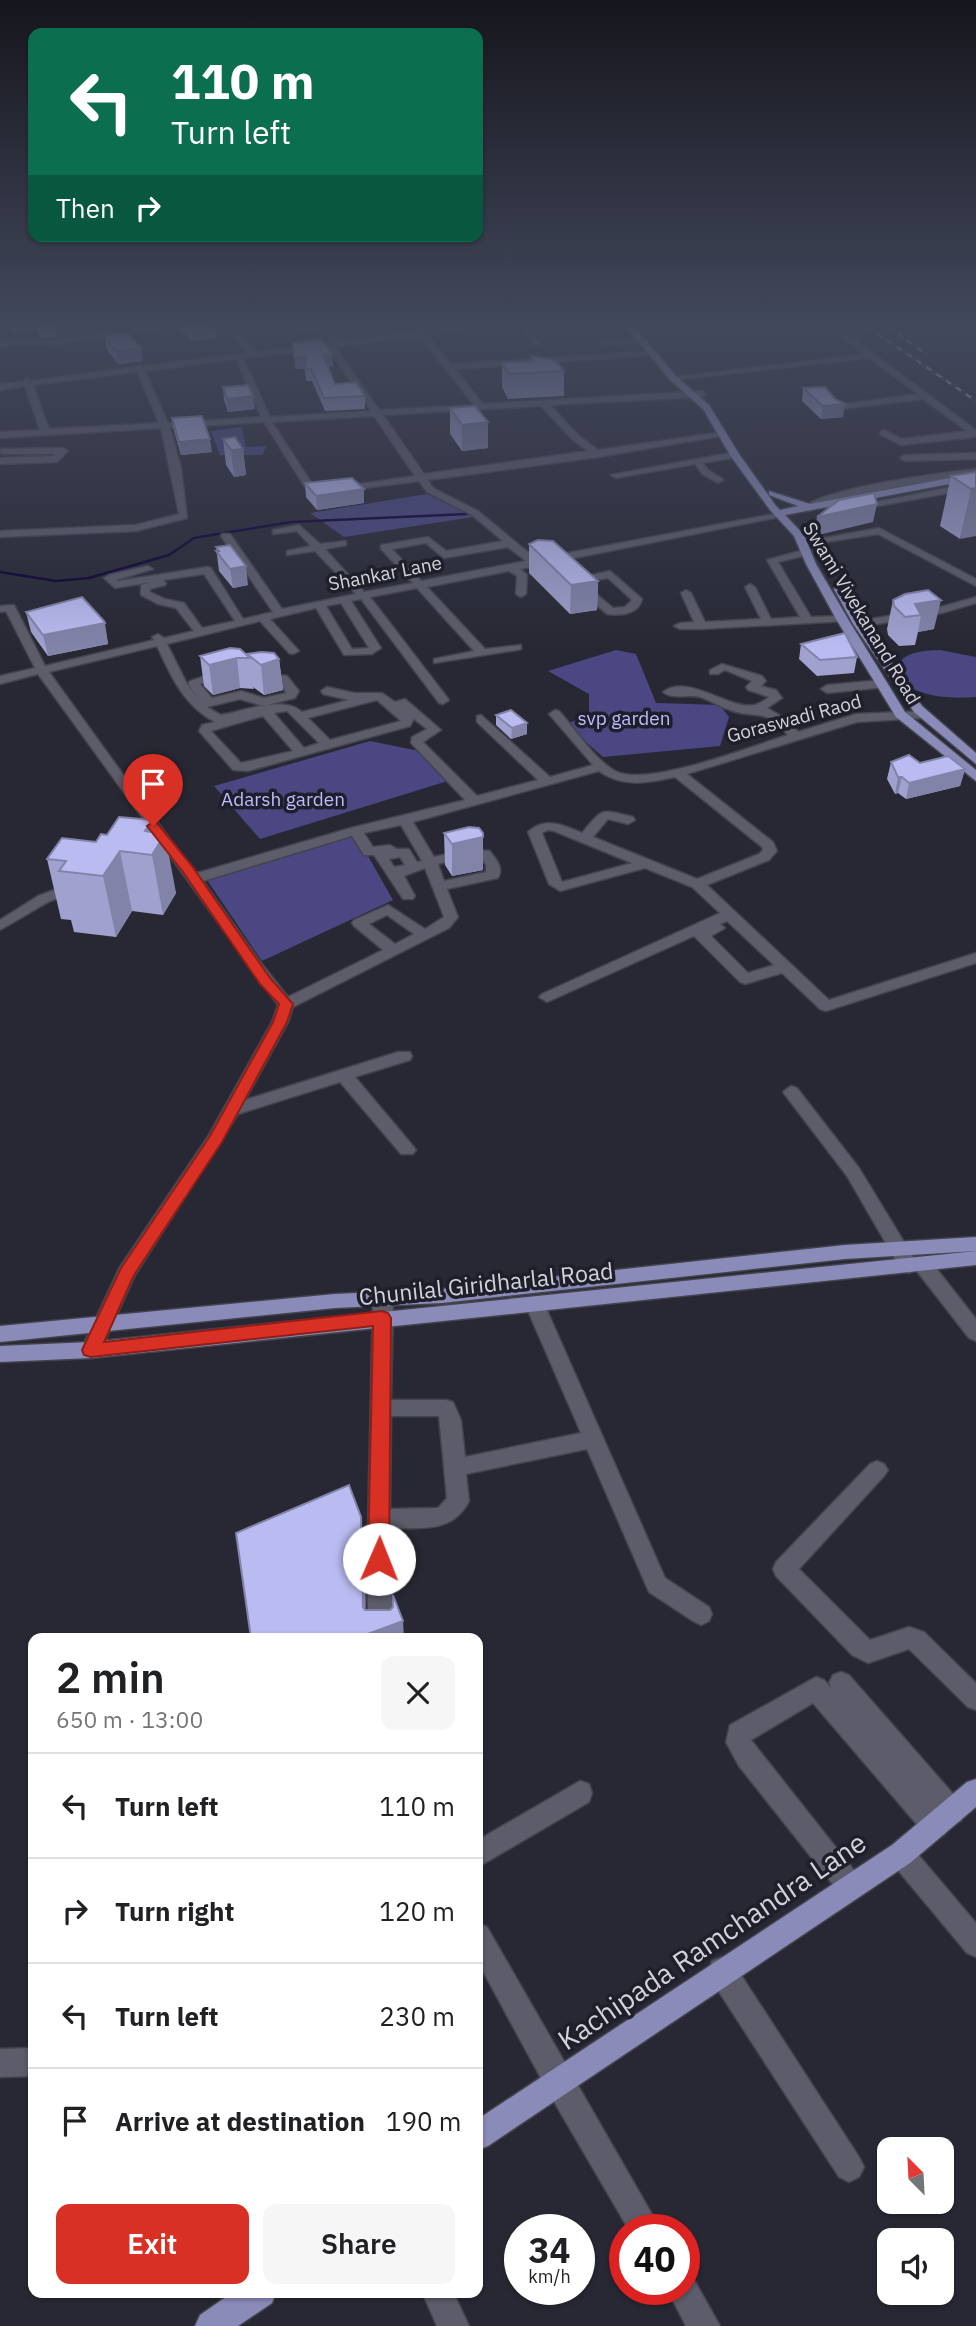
<!DOCTYPE html>
<meta charset="utf-8">
<style>
:root{--surface:#fff;--page:#f6f6f6;--text:#202124;--muted:#757577;--line:#e0e0e0;--accent:#d93025}
body{margin:0;font-family:"IBM Plex Sans",sans-serif;background:var(--page);color:var(--text);height:100vh;display:flex;flex-direction:column;font-size:26px;white-space:nowrap}
*{box-sizing:border-box;margin:0}
p{font-size:23px;color:var(--muted)}
.icon{flex:none;width:38px;height:38px;fill:none;stroke:currentColor;stroke-width:2;stroke-linecap:round;stroke-linejoin:round}
.map{position:relative;flex:1;overflow:hidden}
.drawer{position:absolute;left:28px;top:1633px;width:455px;height:665px;display:flex;flex-direction:column;background:var(--surface);border-radius:14px;box-shadow:0 2px 5px #0004}
.drawer>*{flex:none}
.hud{position:absolute;left:28px;top:28px;width:455px;height:214px;border-radius:14px;box-shadow:0 2px 5px #0004;background:#0b6e4f;color:#fff;overflow:hidden}
.needle{width:46px;rotate:336deg}
.tools{position:absolute;left:877px;top:2137px;display:grid;gap:14px}
.tools a{display:grid;place-items:center;width:77px;height:77px;border-radius:14px;background:var(--surface);box-shadow:0 2px 5px #0004;font-size:35px}
.speed{position:absolute;left:504px;top:2214px;display:flex;gap:14px;font-size:35px;font-weight:700;text-align:center}
.speed>*{display:grid;place-content:center;width:91px;height:91px;border-radius:50%;background:var(--surface);box-shadow:0 2px 5px #0004;line-height:1}
.speed small{font-size:18px;font-weight:400}
.speed .limit{border:10px solid #d22;background:#fff;color:#111}
.pin{position:absolute;display:grid;place-items:center;width:60px;height:60px;color:#fff;margin:-72px -30px;border-radius:50% 50% 50% 0;rotate:-45deg;box-shadow:0 0 7px #0007}
.pin .icon{rotate:45deg}
.me{position:absolute;width:77px;margin:-38px;rotate:1deg;stroke-linejoin:round;filter:drop-shadow(0 0 5px #0008)}
.turn{display:flex;align-items:center;gap:24px;height:147px;padding:0 28px;font-size:32px}
.turn .icon{width:91px;height:91px;stroke-width:2.5}
.turn b{display:block;font-size:49px;line-height:60px}
.then{display:flex;align-items:center;height:66px;padding:0 28px;background:#0003;gap:14px;font-size:26px}
.round{display:grid;place-items:center;flex:none;width:74px;height:74px;border-radius:14px;background:var(--page)}
.head{display:flex;align-items:center;justify-content:space-between;height:119px;padding:0 28px}
h1{font-size:42px;font-weight:600;line-height:52px}
.button{display:flex;gap:14px;margin-top:auto;padding:14px 28px}
.button a{flex:1;height:80px;border-radius:14px;background:var(--accent);color:#fff;font-size:28px;font-weight:600;line-height:80px;text-align:center}
.button a+a{background:var(--page);color:var(--text)}
ul{padding:0;list-style:none}
li{display:flex;align-items:center;gap:21px;height:105px;padding:0 28px;border-top:2px solid var(--line)}
li div{flex:1}
li b{display:block;font-size:26px}
li em{font-style:normal}
.map>svg:first-child{display:block}
.green{fill:#4a4782}
.lines{fill:none;stroke-linecap:round;stroke-linejoin:round}
.stream{stroke:#0e0037;stroke-width:2.5}
.minor-casing{stroke:#43434d;stroke-width:3}
.major-casing{stroke:#43434d;stroke-width:3}
.minor{fill:#5c5c6a;fill-rule:evenodd}
.major{fill:#8a8bb9;fill-rule:evenodd}
.rail-casing{stroke:#b7b7bf;stroke-width:2.5}
.rail{stroke:#1e1f2a;stroke-width:2;stroke-dasharray:6;stroke-linecap:butt}
.wall{fill:#a0a1cf}
.shaded-wall{fill:#8283a9}
.building{fill:#babbf1;stroke:#8283a9;stroke-width:2}
.route{fill:#d93025;stroke:#8d1f18;stroke-width:2}
.labels{text-anchor:middle;stroke-width:7;stroke-linejoin:round;paint-order:stroke}
.far-street-label{font-size:19px;fill:#d2d2da;stroke:#1e1f2a}
.far-park-label{font-size:19px;fill:#bcbcff;stroke:#1e1f2a}
.street-label{font-size:23px;fill:#d2d2da;stroke:#1e1f2a}
.near-street-label{font-size:28px;fill:#d2d2da;stroke:#1e1f2a}
</style>
<div class="map">
<svg width="976" height="2326" viewBox="0 0 976 2326">
<rect width="100%" height="100%" fill="#282834"/>
<path class="green" d="M242,427L246,447L267,446L262,455H220L211,431Z
M427,494L473,517L344,537L310,513Z
M616,650L636,654L656,703L720,705L729,717L720,746L603,757L565,724L589,716V694L548,671Z
M940,650L976,657V697C951,699 902,698 896,667C905,651 923,651 940,650Z
M370,741L419,751L451,780L260,839L214,786Z
M355,833L393,900L262,961L207,880Z"/>
<g class="lines">
<path class="stream" d="M0,572L56,581L89,578L169,555L194,538L291,522L467,514"/>
<defs>
<path id="minor" d="M181,323H205L56,344L0,346V342L56,340Z
M213,323C231,323 245,339 255,352L334,342L318,329L297,331L287,323H296L299,326L323,324L341,341L416,332L419,328L424,331L483,323H507L427,335L451,364L655,351L652,355L455,369L483,404L702,391L706,394L702,397L550,405L579,436L598,450L723,432L727,435L598,457L428,480L433,488L478,511L536,559L779,513L784,516L520,569L527,575L526,594L521,597L516,594L517,576L509,571L427,587L485,649L521,645V649L517,650L434,663V659L474,651L417,588L370,597L449,700L443,704L439,703L361,599L351,601L381,648L372,654L344,655L316,608L270,619L299,651L293,654L289,653L260,621L167,644L187,684L200,701L188,684L190,681L226,669L232,673L230,675L200,684L212,698L241,691L264,698L286,693L280,681L256,679L254,677L260,673L287,676L299,691L295,698L263,706L240,699L207,707L221,715C244,711 283,695 302,712L349,700L323,694L321,691L327,687L354,693H382L395,702L405,699L441,730L423,742L477,796L538,780L477,722V716L481,715L550,777L593,765L549,714L555,710L559,711C576,730 593,758 615,771C646,788 752,746 788,735C763,706 757,720 730,710C720,707 710,700 700,697C688,694 673,700 663,692C688,673 729,710 754,705C759,704 765,700 769,697L748,690L746,687L752,681L725,670L718,674H710V670L722,664L762,676L766,681L761,686L776,690L782,698L767,708L788,720L798,732L856,714L927,711V717L923,718L857,722L687,774L773,842L777,851L769,860L707,885L829,1000L976,953V963L826,1011L820,1009L782,973L745,984L740,982L694,936L547,1002L539,997L542,994L720,913L692,887L645,868L560,891L549,884L528,832C545,816 563,825 582,833C604,807 600,809 633,817L635,820L628,824L608,819L593,837L697,879L759,854L763,850L762,847L675,777C647,783 623,788 599,771L413,822L434,857L469,849L490,851C496,860 504,867 498,878L447,889L458,917L449,928L293,1007L288,1022L245,1100L398,1052H410L412,1056L410,1060L355,1077L413,1146L416,1150L413,1154H401L340,1082L238,1114L135,1275L98,1356L91,1358L84,1356L81,1350L120,1267L209,1135L272,1022L278,1005L38,674L0,684V676L35,668L6,611L0,612V606L14,605L45,666L154,640L152,637L158,634L164,638L194,631L176,608L158,604L141,595V585L151,582L115,588L104,578L109,575L148,566L153,569L116,580L118,581L207,567L211,568L243,619L273,612L221,536L222,534H230L282,609L356,594L315,551L287,555V551L311,546L297,531L273,534V530L299,525L320,544L346,541V545L325,549L364,592L413,583L381,549V545L428,537L446,551L503,541L472,515L427,492L419,481L310,495L264,422L170,428L181,468L187,518L136,531L0,537V531L136,525L179,514L161,428L0,438V432L40,430L25,386L0,390V384L23,382L27,378L31,381L135,367L139,365L143,366L247,353L239,343ZM420,336L474,405L379,410L335,347ZM328,348L371,411L270,417L243,358ZM236,359L261,417L168,423L145,371ZM137,372L159,423L49,429L33,385ZM541,406L573,440L588,451L424,474L383,415ZM374,416L415,476L316,490L272,422ZM426,543L444,558L508,547L526,561L421,581L392,549ZM204,574L235,621L202,628L184,603L165,599L150,592V589L165,585L166,583L163,580ZM341,603L369,648L352,649L326,606ZM157,646C171,676 184,706 215,722L202,725L199,731L233,770L248,771L410,726L414,719L427,729L412,737L411,743L465,800L351,828L197,873L174,845L49,672ZM377,700L401,721L330,740L308,718ZM287,711L319,743L304,748L274,713ZM263,716L293,751L241,763L211,731ZM401,825L422,861L417,862L409,849H397L390,845L373,847L364,833ZM548,830L554,831L632,863L562,882L542,833ZM352,836L364,855H374L403,899H413L415,896L404,876L425,868L444,917L425,929L388,905L354,920L352,923L354,926L383,950L288,997L261,963L203,881ZM400,857L405,865L394,867L389,859ZM469,857L481,858L486,865V872L444,881L438,864ZM387,915L414,934L395,944L369,924ZM727,921L774,965L748,973L711,936L725,928L720,924Z
M517,323H525L541,345H535Z
M823,323H832L976,430V437L901,445L881,435L880,433L884,430L902,439L967,431L923,399L835,410L838,405L918,394L869,358L673,380L669,378L864,354Z
M641,338L644,342L605,345L601,343Z
M0,449L63,448L68,451L57,462L0,464V458L54,456L56,454H1Z
M735,452L738,453V457L703,463L708,470L721,478L723,480L718,483L702,474L695,464L616,478L611,475Z
M976,453V459L905,461L900,458L905,455Z
M976,469V475C919,482 863,492 809,510L804,507C828,487 941,473 976,469Z
M976,482V488L856,510L851,507Z
M879,528L976,579V586L878,534L813,544L808,541Z
M807,549L811,550V554L778,562L811,617L842,616L846,617V621L701,629H680L674,626L680,623L694,622L681,593L686,590L691,593L705,622L761,619L745,587L750,584L755,587L771,619L800,617L767,560Z
M610,571L642,599C639,614 621,616 607,614L576,587L585,585L613,608L625,607L632,600L608,578L574,583L569,580Z
M976,597V603L942,613L859,627L853,624L859,621L941,607Z
M882,680L888,684L886,687L827,693L821,689L827,685Z
M75,882L80,883V889L48,902L0,930V920L38,896Z
M791,1086L797,1088L859,1168L915,1260L922,1257L929,1259L976,1319V1341L969,1338L916,1270L909,1273L902,1271L847,1176L783,1092Z
M383,1291L390,1293L393,1298L391,1400H446L453,1402L461,1420L465,1457L581,1433L525,1304L528,1299L535,1297L542,1299L665,1578L709,1607L712,1614L709,1621L701,1625L693,1621L649,1592L587,1449L466,1474L469,1501C453,1533 421,1528 390,1528L393,1638H369L367,1578L373,1298L376,1293ZM391,1416H439L447,1498L438,1508L390,1509Z
M877,1461L884,1464L888,1470L884,1476L799,1569L870,1640L909,1627L924,1632L976,1683V1710L968,1707L909,1649L868,1663L852,1655L776,1576L773,1569L776,1562L870,1464Z
M841,1672L849,1675L961,1803L965,1812L961,1821L952,1825L946,1822L948,1826L944,1835L935,1839L926,1835L813,1703L751,1740L860,1878L864,1887L860,1896L851,1900L842,1896L739,1766L726,1742L730,1725L816,1677L824,1680L831,1688L829,1683L833,1675Z
M580,1781L589,1784L592,1793L589,1802L478,1867V1840Z
M901,1841L910,1845L976,1923V1957L967,1953L892,1863L888,1854L892,1845Z
M478,1923L487,1927L661,2230H629L549,2093L478,1962Z
M722,1957L732,1961L859,2157L864,2167L859,2177L849,2182L839,2177L712,1981L708,1971L712,1961Z
M33,2048V2076L0,2077V2049Z
M684,2275L693,2278L720,2326H686L667,2289H684Z
M422,2292H453L469,2326H437Z"/>
<path id="major" d="M623,323H631L676,376L709,405L739,454L776,506L780,510L798,506L769,495V491L810,504L976,473V479L785,515L804,535L816,564L848,619L905,712L976,770V781L896,717L836,619L806,564L794,536L770,510L730,455L703,409L670,380Z
M835,587H843L864,624L922,706L976,753V764L914,712L853,624L834,589Z
M976,1237V1251L845,1259L442,1303L335,1308L0,1342V1326L335,1294L442,1289L845,1245Z
M976,1251V1265L91,1358L0,1362V1346L91,1342Z
M976,1779V1807L910,1863L488,2146L478,2150V2119L892,1845L967,1782Z
M233,2292H276L272,2303L238,2326H195L200,2315Z"/>
</defs>
<use href="#minor" class="minor-casing"/>
<use href="#major" class="major-casing"/>
<use href="#minor" class="minor"/>
<use href="#major" class="major"/>
<defs>
<path id="rail" d="M862,323L976,401
M883,323L926,354"/>
</defs>
<use href="#rail" class="rail-casing"/>
<use href="#rail" class="rail"/>
</g>
<path class="wall" d="M9,323H71V325L56,331L57,337L40,338L38,329L13,332Z
M180,323H208L215,330L216,338L193,341L181,329Z
M104,336L141,348L143,361L118,364L106,348Z
M531,356L564,371V396L508,399L502,387V363L531,361Z
M333,366L328,367L335,384L365,396V409L325,411L312,381H306L305,369H295Z
M223,387L255,409L228,412L224,400Z
M803,388L835,399L843,417L821,419L802,401Z
M450,408L488,448L462,451L450,434Z
M172,418L212,452L181,455L174,431Z
M223,439L243,449L246,475L234,477L226,465Z
M976,472L960,539L940,526L951,476Z
M305,483L364,503L317,510L306,497Z
M529,544L598,581L597,610L570,614L529,573Z
M216,547L248,585L233,588L219,571Z
M905,594L934,629L918,632L915,645L899,646L888,635L887,629L893,600Z
M26,612L104,621L108,644L48,656L31,632Z
M801,644L857,657L854,673L817,676L799,659Z
M200,656H247L279,659L283,690L264,695L253,687L254,689L240,688L213,695L204,686Z
M496,715L527,723V734L511,739L496,725Z
M891,762L920,763L965,769L960,786L906,799L898,793L895,794L887,779Z
M155,832L176,893L163,915L132,911L116,937L74,932L71,920L61,919L47,859L96,842L107,835Z
M444,833H483V870L452,876L445,865Z"/>
<path class="shaded-wall" d="M11,323H37L38,329L13,332Z
M54,323H71V325L56,331Z
M215,330L216,338L193,341L192,333Z
M141,348L143,361L118,364L116,351Z
M332,354L333,366L323,367V355Z
M306,356L307,368L295,369L294,357Z
M253,396L255,409L228,412L227,399Z
M845,404L843,417L821,419L823,406Z
M488,422V448L462,451V425Z
M210,439L212,452L181,455L179,442Z
M243,449L246,475L234,477L231,450Z
M976,488V536L960,539L971,489Z
M364,489V503L317,510L316,496Z
M877,504L873,522L814,536L817,517Z
M246,566L248,585L233,588L230,569Z
M598,581L597,610L570,614L571,585Z
M941,600L934,629L918,632L921,615L915,604Z
M105,623L108,644L48,656L43,635Z
M237,658L240,688L213,695L209,665Z
M279,659L283,690L264,695L261,665Z
M527,723V734L511,739L512,728Z
M965,769L960,786L906,799L909,783Z
M898,777H902L898,793L895,794Z
M153,820L157,846L165,834L176,893L163,915L152,855L145,831Z
M483,837V870L452,876V844Z
M120,851L132,911L116,937L103,876Z
M361,1517L365,1549L366,1635L403,1621L404,1638H357L363,1607Z"/>
<path class="building" d="M182,323H208L215,330L192,333Z
M127,333L141,348L116,351L104,336Z
M321,339L332,354L323,355L335,384L356,382L365,396L324,398L311,369H305L306,356L294,357L293,343Z
M531,356L555,360L564,371L509,374L502,363L534,361Z
M248,385L253,396L227,399L223,387Z
M825,387L835,399L845,404L823,406L803,388Z
M475,406L488,422L462,425L450,408Z
M202,416L210,439L179,442L172,418Z
M235,437L243,449L231,450L223,439Z
M976,472V488L971,489L951,476Z
M352,478L364,489L316,496L305,483Z
M874,493L877,504L817,517L839,500Z
M538,540L553,541L598,581L571,585L529,544Z
M230,545L246,566L230,569L216,551H219L216,547Z
M928,590L941,600L915,604L921,615L905,617L894,606L893,600L905,594Z
M82,597L104,621L105,623L43,635L26,612Z
M845,633L857,657L820,660L801,644Z
M230,648L240,649L250,658H237L209,665L200,656Z
M261,652L274,653L279,659L261,665L247,654Z
M511,710L527,723L512,728L496,715Z
M909,755L920,763L948,756L965,769L909,783L902,777H898L891,762Z
M119,817L153,820L145,831L165,834L152,855L120,851L103,876L59,871L66,861L47,859L62,838L96,842L101,834L107,835Z
M469,827L479,828L483,833V837L452,844L444,833Z
M349,1485L361,1517L363,1607L365,1610H390L393,1607V1595L403,1621L357,1638H251L236,1533Z"/>
<linearGradient id="sky" x2="0" y2="1"><stop stop-color="#16161d"/><stop offset="0.5" stop-color="#42485c"/><stop offset="1" stop-color="#42485c" stop-opacity="0"/></linearGradient>
<rect width="976" height="649" fill="url(#sky)"/>
<path class="route" d="M153,822L157,823L192,866L270,978L293,1004L287,1022L222,1142L134,1275L104,1342L382,1311L388,1313L391,1318L389,1559L386,1565L379,1568L371,1565L368,1559L373,1326L91,1357L84,1355L82,1350L121,1268L210,1136L273,1022L279,1004L260,984L183,872L147,826Z"/>
<g class="labels">
<g class="far-street-label">
<text transform="translate(385 573) rotate(-11)" y="7">Shankar Lane</text>
<text transform="translate(862 613) rotate(59)" y="7">Swami Vivekanand Road</text>
<text transform="translate(794 718) rotate(-15)" y="7">Goraswadi Raod</text>
</g>
<g class="far-park-label">
<text x="624" y="725">svp garden</text>
<text x="283" y="806">Adarsh garden</text>
</g>
<g class="street-label">
<text transform="translate(486 1284) rotate(-6)" y="8">Chunilal Giridharlal Road</text>
</g>
<g class="near-street-label">
<text transform="translate(712 1941) rotate(-34)" y="10">Kachipada Ramchandra Lane</text>
</g>
</g>
</svg>
<div class="tools">
<a><svg class="needle" viewBox="-14 -14 28 28"><path d="M0-13l5 13h-10z" fill="#e53935"/><path d="M0 13l5-13h-10z" fill="#757577"/></svg></a>
<a><svg class="icon" aria-label="sound" viewBox="0 0 24 24"><path d="M4 9h4l5-4v14l-5-4H4zM17 9q2 3 0 6"/></svg></a>
</div>
<div class="speed"><div>34<small>km/h</small></div><div class="limit">40</div></div>
<div class="pin" style="left:153px;top:826px;background:#d93025"><svg class="icon" aria-label="arrive" viewBox="0 0 24 24"><path d="M6 21V4h12l-3 4 3 4H6"/></svg></div>
<svg class="me" style="left:379px;top:1559px" viewBox="-20 -20 40 40"><circle r="19" fill="#fff"/><path d="M0-13L10 11 0 6-10 11z" fill="#d93025"/></svg>
<div class="hud">
<div class="turn"><svg class="icon" aria-label="left" viewBox="0 0 24 24"><path d="M17 20v-9H6M10 6l-5 5 5 5"/></svg><div><b>110 m</b>Turn left</div></div>
<div class="then">Then<svg class="icon" aria-label="right" viewBox="0 0 24 24"><path d="M7 20v-9h11M14 6l5 5-5 5"/></svg></div>
</div>
<section class="drawer">
<div class="head"><div><h1>2 min</h1><p>650 m · 13:00</p></div><a class="round"><svg class="icon" aria-label="close" viewBox="0 0 24 24"><path d="M6 6l12 12M18 6L6 18"/></svg></a></div>
<ul>
<li><svg class="icon" aria-label="left" viewBox="0 0 24 24"><path d="M17 20v-9H6M10 6l-5 5 5 5"/></svg><div><b>Turn left</b></div><em>110 m</em></li>
<li><svg class="icon" aria-label="right" viewBox="0 0 24 24"><path d="M7 20v-9h11M14 6l5 5-5 5"/></svg><div><b>Turn right</b></div><em>120 m</em></li>
<li><svg class="icon" aria-label="left" viewBox="0 0 24 24"><path d="M17 20v-9H6M10 6l-5 5 5 5"/></svg><div><b>Turn left</b></div><em>230 m</em></li>
<li><svg class="icon" aria-label="arrive" viewBox="0 0 24 24"><path d="M6 21V4h12l-3 4 3 4H6"/></svg><div><b>Arrive at destination</b></div><em>190 m</em></li>
</ul>
<div class="button"><a>Exit</a><a>Share</a></div>
</section>
</div>
